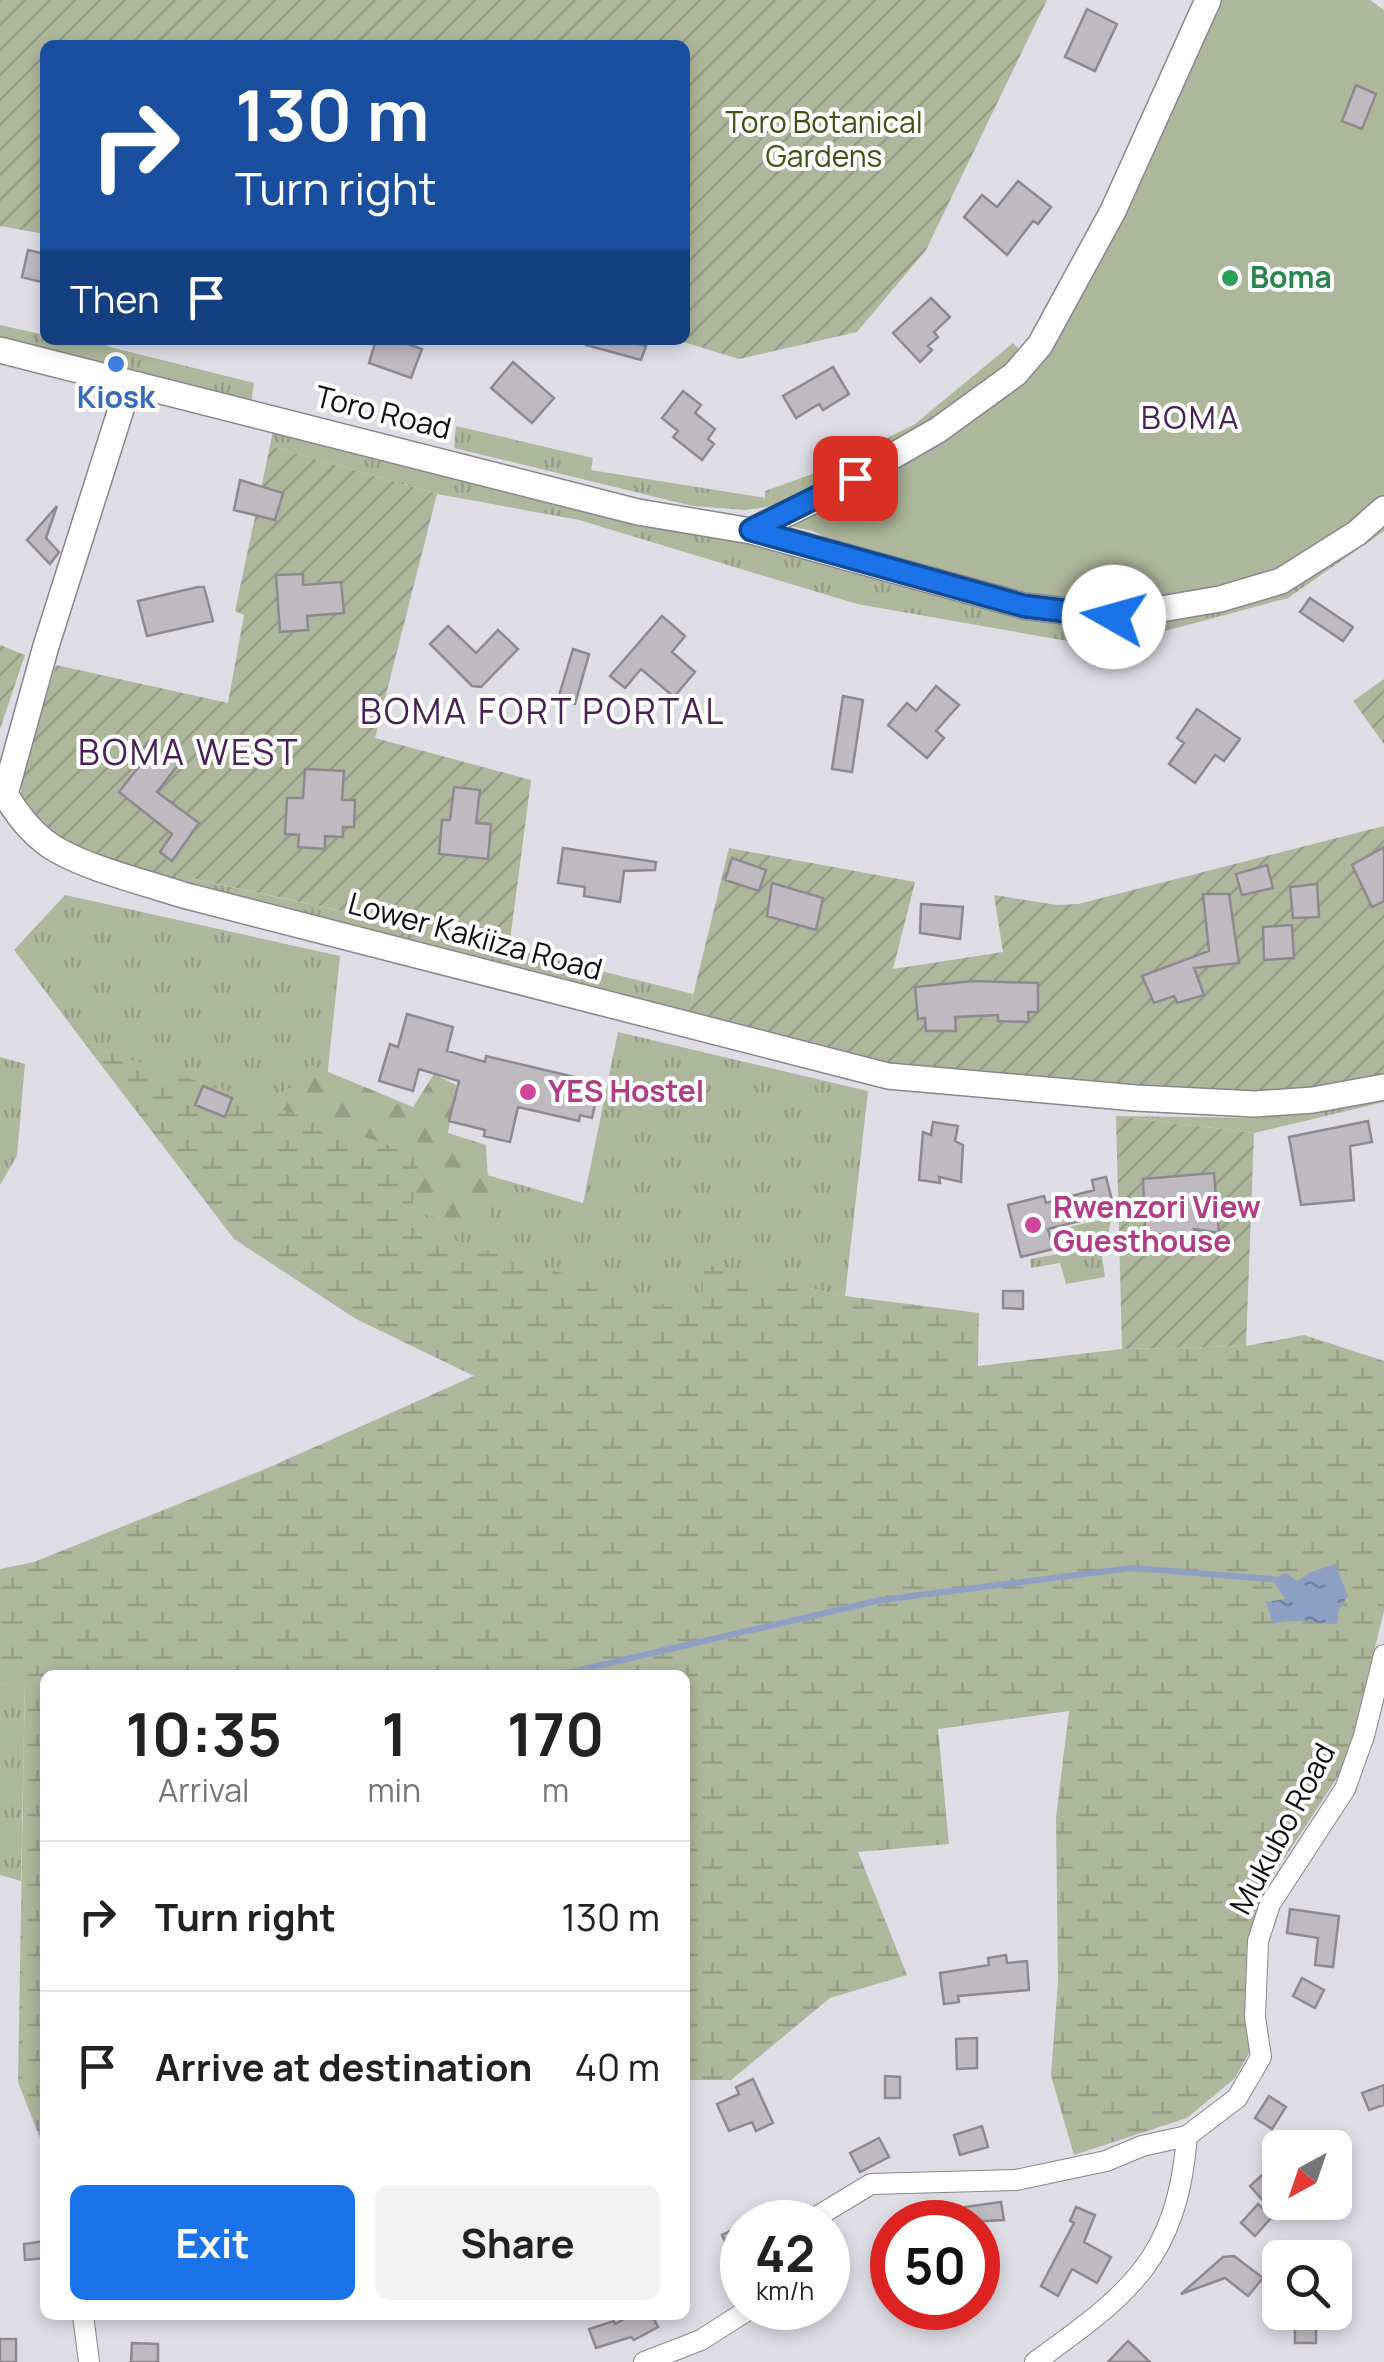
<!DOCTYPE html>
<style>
:root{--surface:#fff;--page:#f2f2f2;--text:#222;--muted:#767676;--line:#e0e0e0;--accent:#1a73e8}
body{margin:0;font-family:Manrope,sans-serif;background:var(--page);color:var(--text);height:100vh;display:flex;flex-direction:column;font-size:38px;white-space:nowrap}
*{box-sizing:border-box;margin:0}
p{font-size:32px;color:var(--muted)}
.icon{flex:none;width:55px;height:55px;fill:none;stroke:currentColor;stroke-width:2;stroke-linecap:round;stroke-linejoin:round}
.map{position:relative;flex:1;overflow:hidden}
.drawer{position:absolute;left:40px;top:1670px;width:650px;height:650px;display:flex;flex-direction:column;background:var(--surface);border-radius:15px;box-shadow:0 5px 15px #0003}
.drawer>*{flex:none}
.hud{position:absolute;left:40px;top:40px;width:650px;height:305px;border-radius:15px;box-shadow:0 5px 15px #0003;background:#1a4fa0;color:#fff;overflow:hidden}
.needle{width:65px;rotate:220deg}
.buttons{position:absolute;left:1262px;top:2130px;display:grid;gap:20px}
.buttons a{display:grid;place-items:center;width:90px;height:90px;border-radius:15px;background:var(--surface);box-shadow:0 5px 15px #0003;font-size:50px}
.speed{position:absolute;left:720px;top:2200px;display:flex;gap:20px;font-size:50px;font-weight:700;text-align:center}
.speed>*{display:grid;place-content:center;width:130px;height:130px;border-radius:50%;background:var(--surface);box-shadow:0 5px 15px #0003;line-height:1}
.speed small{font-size:25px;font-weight:400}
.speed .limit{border:15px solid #d22;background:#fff;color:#111}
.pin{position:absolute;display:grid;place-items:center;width:85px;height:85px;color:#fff;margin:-42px;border-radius:20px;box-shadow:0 5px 15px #0006}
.me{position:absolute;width:110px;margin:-55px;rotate:277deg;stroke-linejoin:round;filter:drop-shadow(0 0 8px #0008)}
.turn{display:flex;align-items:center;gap:35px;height:210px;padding:0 30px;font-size:45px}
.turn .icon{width:130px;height:130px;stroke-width:2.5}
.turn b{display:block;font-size:70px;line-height:85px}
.then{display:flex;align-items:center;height:95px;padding:0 30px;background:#0003;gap:20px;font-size:38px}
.eta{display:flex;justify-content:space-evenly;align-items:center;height:170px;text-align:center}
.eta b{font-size:60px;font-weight:700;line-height:70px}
.cta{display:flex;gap:20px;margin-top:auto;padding:20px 30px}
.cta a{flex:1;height:115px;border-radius:15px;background:var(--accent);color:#fff;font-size:40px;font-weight:700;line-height:115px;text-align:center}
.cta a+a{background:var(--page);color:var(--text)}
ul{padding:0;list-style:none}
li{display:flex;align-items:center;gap:30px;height:150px;padding:0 30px;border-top:2px solid var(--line)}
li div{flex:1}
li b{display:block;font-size:38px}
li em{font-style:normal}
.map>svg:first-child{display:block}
.grass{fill:url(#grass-tufts)}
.forest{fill:url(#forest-firs)}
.wetland{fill:url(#wetland-marsh)}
.garden{fill:url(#garden-furrows)}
.pitch{fill:#adb79c}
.water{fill:url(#water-ripples)}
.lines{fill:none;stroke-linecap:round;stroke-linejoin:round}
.stream{stroke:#8da0c4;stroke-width:6}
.building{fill:#bfb9c0;stroke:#8e888f;stroke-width:2.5}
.minor-casing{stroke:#88868e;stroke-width:22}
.major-casing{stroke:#88868e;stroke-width:28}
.minor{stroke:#fff;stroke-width:20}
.major{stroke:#fff;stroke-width:25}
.route-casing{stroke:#114b97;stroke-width:25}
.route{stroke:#1a73e8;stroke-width:18}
.leisure-dot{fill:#2e9e5b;stroke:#fff;stroke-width:4}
.shop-dot{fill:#3f7fe0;stroke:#fff;stroke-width:4}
.hotel-dot{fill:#d1479c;stroke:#fff;stroke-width:4}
.labels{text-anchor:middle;stroke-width:8;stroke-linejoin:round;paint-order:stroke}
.park-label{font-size:30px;fill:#415215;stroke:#fff}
.leisure-label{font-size:30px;font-weight:bold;fill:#27864d;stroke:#fff;text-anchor:start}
.shop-label{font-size:30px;font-weight:bold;fill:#366cbe;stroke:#fff}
.street-label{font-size:30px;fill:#0f0f12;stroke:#fff}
.hotel-label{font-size:30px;font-weight:bold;fill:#b23c85;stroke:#fff;text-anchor:start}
.neighbourhood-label{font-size:32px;letter-spacing:2.5px;fill:#492157;stroke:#fff}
.quarter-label{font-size:35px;letter-spacing:2.5px;fill:#492157;stroke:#fff}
</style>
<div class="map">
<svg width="1384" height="2362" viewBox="0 0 1384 2362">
<defs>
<pattern id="grass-tufts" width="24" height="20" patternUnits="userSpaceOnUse" patternTransform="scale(2.5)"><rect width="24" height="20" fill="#adb79c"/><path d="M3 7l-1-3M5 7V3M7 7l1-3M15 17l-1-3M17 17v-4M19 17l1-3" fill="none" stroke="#949c85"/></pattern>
<pattern id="forest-firs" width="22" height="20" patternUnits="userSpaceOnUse" patternTransform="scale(2.5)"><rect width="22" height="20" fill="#adb79c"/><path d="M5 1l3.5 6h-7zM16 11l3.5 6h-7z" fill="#949c85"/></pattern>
<pattern id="wetland-marsh" width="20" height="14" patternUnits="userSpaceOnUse" patternTransform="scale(2.5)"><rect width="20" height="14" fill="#adb79c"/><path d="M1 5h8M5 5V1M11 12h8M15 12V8" fill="none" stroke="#949c85"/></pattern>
<pattern id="garden-furrows" width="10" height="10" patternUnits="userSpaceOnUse" patternTransform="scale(2.5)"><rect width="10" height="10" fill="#adb79c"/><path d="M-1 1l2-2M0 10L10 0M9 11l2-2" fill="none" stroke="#949c85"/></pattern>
<pattern id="water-ripples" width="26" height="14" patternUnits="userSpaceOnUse" patternTransform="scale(2.5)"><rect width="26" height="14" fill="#8da0c4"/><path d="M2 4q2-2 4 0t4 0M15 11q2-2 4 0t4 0" fill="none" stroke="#72819e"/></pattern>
</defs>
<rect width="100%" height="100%" fill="#dedde6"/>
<path class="grass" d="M0,325L45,335V340H97L110,347L254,383L251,403L0,341Z
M1013,343L1025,356L1012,369L826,487L768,507L745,510L693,506L454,448L456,426L593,458L591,470L765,498V491L818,472L915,424Z
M274,425L1106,618L1102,647L857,604L579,520L437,494L270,446Z
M1384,516V531L1288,598L1128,641L1125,622Z
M190,878L509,948L693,994L687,1020L188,891Z
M65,895L340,956L322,1125L85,1044L14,950Z
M618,1032L868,1091L845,1296L706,1265L701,1316L409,1227L408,1210L419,1155L583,1203Z
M0,1057L25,1064L17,1156L0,1185Z
M1384,1099V1102L1254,1133L1116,1116L1259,1118Z
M1111,1218L1109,1231L1100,1244L1105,1277L1066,1284L1060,1263L1031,1268L1030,1259L1058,1254L1054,1230Z
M25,1679L21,1881L0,1875V1685Z"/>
<path class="forest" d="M309,1064L413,1107L434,1074L456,1085L448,1133L486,1145L490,1215L477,1229L408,1210L288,1133L275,1095L296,1085Z"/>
<path class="wetland" d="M85,1044L419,1155L410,1227L700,1315L705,1264L845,1296L979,1313L978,1366L1122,1349L1246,1346L1304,1335L1384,1361V1611L1346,1764L1269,1882L1246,1953L1251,2050L1234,2079L1187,2118L1074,2155L1051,2076L1058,1981L1056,1818L1069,1711L938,1729L949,1844L858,1852L907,1975L830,1998L731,2080H685V1675H45V2151L18,2082L25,1680L0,1685V1569L34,1562L263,1470L474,1376L356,1319L234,1239Z"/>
<path class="garden" d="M0,0H1047L926,250L857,332L739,359L677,340H685V45H45V234L0,226Z
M270,446L437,494L375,738L531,780L509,948L191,878L188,891L57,840L35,823L21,793L23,763L56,665L228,703L244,615L235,611Z
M0,645L25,655L0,729Z
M1384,679V744L1353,701Z
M1384,826V1082L1257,1092L1224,1089L1155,1095L867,1063L687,1020L729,848L915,882L893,969L1003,952L994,895L1057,905L1078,904Z
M1116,1116L1254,1133L1246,1346L1122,1349Z"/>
<path class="pitch" d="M1208,0H1370L1384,10V500L1278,574L1220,593L1033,605L867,559L813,531L769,522L1015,374Z"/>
<path class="water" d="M1335,1564L1348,1596L1339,1609L1337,1624C1313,1624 1296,1618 1273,1624L1266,1602L1285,1599L1272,1579L1286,1573L1297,1581L1311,1572Z"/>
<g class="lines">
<path class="stream" d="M558,1675L881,1600L1132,1568L1272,1579"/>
</g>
<path class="building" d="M1087,9L1117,24L1095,71L1065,57Z
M1356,85L1376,94L1362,129L1342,121Z
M1018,181L1051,207L1038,224L1033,221L1007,255L964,217L982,195L997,207Z
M28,250L45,254V283L22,277Z
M931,298L950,317L934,332L938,337L928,346L932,350L920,362L893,333Z
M376,340H396L422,349L411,378L369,363Z
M586,340H625L646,346L641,360L586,345Z
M513,362L554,398L532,423L491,388Z
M833,367L849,394L823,410L819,404L796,418L783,396Z
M683,391L701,405L695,413L715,429L708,439L714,444L702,460L673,437L678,431L662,418Z
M240,480L283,493L275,520L234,510Z
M57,506L46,538L59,552L50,564L27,540Z
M303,574V585L341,582L344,613L307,616L308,630L280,632L276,575Z
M198,587H204L213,621L147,636L138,601Z
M1310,598L1353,627L1343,641L1300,612Z
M662,616L685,636L672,652L695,672L674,697L641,669L625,688L610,676Z
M448,626L476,653L498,630L518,649L481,687L472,686L430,644Z
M573,649L589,654L575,704L558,699Z
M936,686L959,705L936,731L944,738L927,758L888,725L907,703L916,711Z
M843,696L863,700L852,772L832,769Z
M1197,709L1240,739L1224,761L1215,755L1195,783L1169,764L1184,743L1177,738Z
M149,741L178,765L157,792L199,823L172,861L160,852L172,834L119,792L141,764L135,759Z
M305,769L344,771L342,800H355L354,827H343V837L325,836V849L298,847L299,835L285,834L287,798H303Z
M454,787L480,790L476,823L491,824L488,859L439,854L442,820H450Z
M1384,847V901L1372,907L1352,865Z
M563,848L656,862L655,870L624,871L620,902L584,896L585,887L558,883Z
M732,858L766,870L759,891L725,880Z
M1267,865L1273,888L1242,895L1236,874Z
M772,883L823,898L816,930L767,916Z
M1317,884L1319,917L1293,918L1290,887Z
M1203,894H1229L1239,963L1194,968L1204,995L1177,1003L1174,996L1154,1003L1142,976L1209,951Z
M921,904L963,907L960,939L920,933Z
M1292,925L1294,958L1264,960L1263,927Z
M973,981L1038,983V1012H1028L1029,1022L998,1021V1015L955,1017L956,1031H926L925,1018L918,1019L915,987Z
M407,1014L453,1027L447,1051L485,1062L486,1056L587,1080L584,1089L598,1092L592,1118L580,1115L579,1121L518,1107L510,1142L484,1136L485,1130L449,1121L459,1081L419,1069L413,1091L379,1081L390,1044L398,1047Z
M203,1086L232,1098L225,1117L195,1105Z
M1368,1121L1372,1142L1350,1146L1354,1200L1301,1205L1289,1137Z
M933,1122L958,1126L955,1141L963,1145L961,1182L939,1177L940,1183L919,1180L923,1132L931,1135Z
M1214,1173L1219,1233L1194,1229L1198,1247H1170V1234L1129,1236L1145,1225L1143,1179Z
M1106,1177L1115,1212L1048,1229L1053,1249L1021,1257L1008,1205L1044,1196L1046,1203L1094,1190L1092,1180Z
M1003,1291H1023V1309L1003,1308Z
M1290,1909L1339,1916L1333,1967L1315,1965L1318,1938L1287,1933Z
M1006,1955L1007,1963L1027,1961L1029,1990L958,1996L959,2002L944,2004L940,1973L989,1965L988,1958Z
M1302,1978L1324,1990L1315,2008L1293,1996Z
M977,2038V2068L957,2069L956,2039Z
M885,2076L900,2077V2098H885Z
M753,2079L773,2123L756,2131L752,2122L729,2131L717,2104L739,2094L736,2087Z
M1384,2085V2105L1369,2110L1362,2093Z
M1269,2096L1286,2107L1272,2129L1255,2118Z
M982,2126L988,2147L960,2155L954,2135Z
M879,2138L889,2157L860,2172L850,2153Z
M1271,2167L1280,2176V2192L1266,2204L1250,2186Z
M1001,2202L1004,2220L967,2222L965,2207Z
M1258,2204L1272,2217L1255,2236L1241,2223Z
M1076,2207L1095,2215L1084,2242L1111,2257L1097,2283L1072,2269L1058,2296L1041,2286L1074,2223L1070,2221Z
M742,2225V2276L722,2235Z
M45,2241V2258L25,2260L24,2244Z
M1332,2242L1334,2258H1289L1288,2247Z
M1234,2256L1263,2278L1248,2296L1225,2278L1181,2294L1223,2257Z
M1295,2312H1306L1316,2320V2343H1295Z
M632,2315H652L658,2327L634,2340L631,2337L596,2348L589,2329L614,2321L615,2324Z
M0,2339H16V2362H0Z
M1128,2341L1150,2362H1108Z
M132,2343L158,2344V2362H131Z"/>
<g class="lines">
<defs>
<path id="minor" d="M808,2222L871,2184L1016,2180L1106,2161L1142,2146L1187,2136
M83,2315L89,2362
M644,2362L701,2340L751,2308
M1035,2362C1129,2294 1177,2260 1187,2136L1237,2098L1261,2057L1255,2017L1258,1941L1270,1904L1345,1789L1364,1736L1384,1655"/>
<path id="major" d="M0,350L638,512L751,531L1024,606L1114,617L1220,599L1281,581L1357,533L1384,509
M129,384L46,646L5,794C16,813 28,829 45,842C76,866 144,882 183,895L888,1076L1136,1098L1255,1104L1313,1100L1384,1087
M751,531L827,494L938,430L1015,374L1040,345L1113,211L1208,0"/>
</defs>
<use href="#minor" class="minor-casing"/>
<use href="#major" class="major-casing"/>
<use href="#minor" class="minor"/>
<use href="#major" class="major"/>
</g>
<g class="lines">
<defs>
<path id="route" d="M855,478L751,530L1024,606L1114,617"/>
</defs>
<use href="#route" class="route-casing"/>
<use href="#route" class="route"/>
</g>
<circle class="leisure-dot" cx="1230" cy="278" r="10"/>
<circle class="shop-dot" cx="116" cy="364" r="10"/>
<g class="hotel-dot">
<circle cx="528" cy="1092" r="10"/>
<circle cx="1033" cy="1225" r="10"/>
</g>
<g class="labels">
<g class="park-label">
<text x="824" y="133">Toro Botanical<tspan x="824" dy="34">Gardens</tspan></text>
</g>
<g class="leisure-label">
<text x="1250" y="288">Boma</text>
</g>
<g class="shop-label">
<text x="116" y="408">Kiosk</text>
</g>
<g class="street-label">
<text transform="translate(383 413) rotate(14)" y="10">Toro Road</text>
<text transform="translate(475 937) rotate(15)" y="10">Lower Kakiiza Road</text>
<text transform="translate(1283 1829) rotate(-62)" y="10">Mukubo Road</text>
</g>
<g class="hotel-label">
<text x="548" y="1102">YES Hostel</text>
<text x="1053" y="1218">Rwenzori View<tspan x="1053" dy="34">Guesthouse</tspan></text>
</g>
<g class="neighbourhood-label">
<text x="1191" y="429">BOMA</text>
</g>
<g class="quarter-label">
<text x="543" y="724">BOMA FORT PORTAL</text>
<text x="189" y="765">BOMA WEST</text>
</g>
</g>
</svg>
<div class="buttons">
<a><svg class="needle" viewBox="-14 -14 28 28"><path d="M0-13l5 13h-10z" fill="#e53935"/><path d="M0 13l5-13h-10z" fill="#767676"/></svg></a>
<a><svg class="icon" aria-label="search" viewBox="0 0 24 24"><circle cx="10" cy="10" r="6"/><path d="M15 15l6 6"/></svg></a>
</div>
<div class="speed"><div>42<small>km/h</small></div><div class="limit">50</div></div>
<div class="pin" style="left:855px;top:478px;background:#d93025"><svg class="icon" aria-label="arrive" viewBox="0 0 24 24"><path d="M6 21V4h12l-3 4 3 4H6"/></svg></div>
<svg class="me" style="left:1114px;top:617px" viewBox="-20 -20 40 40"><circle r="19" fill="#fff"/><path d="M0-13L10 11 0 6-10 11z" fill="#1a73e8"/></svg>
<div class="hud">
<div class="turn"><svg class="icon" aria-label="right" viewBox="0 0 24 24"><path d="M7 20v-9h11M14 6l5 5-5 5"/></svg><div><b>130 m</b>Turn right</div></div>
<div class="then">Then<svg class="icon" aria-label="arrive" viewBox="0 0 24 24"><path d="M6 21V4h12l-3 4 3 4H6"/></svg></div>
</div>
<section class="drawer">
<div class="eta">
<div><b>10:35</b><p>Arrival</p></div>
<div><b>1</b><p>min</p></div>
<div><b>170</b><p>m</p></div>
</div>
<ul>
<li><svg class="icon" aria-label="right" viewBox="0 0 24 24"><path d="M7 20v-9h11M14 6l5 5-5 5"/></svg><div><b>Turn right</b></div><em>130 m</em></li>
<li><svg class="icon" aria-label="arrive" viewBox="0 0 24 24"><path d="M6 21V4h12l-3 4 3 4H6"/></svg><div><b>Arrive at destination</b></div><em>40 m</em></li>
</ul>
<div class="cta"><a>Exit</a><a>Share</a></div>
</section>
</div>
